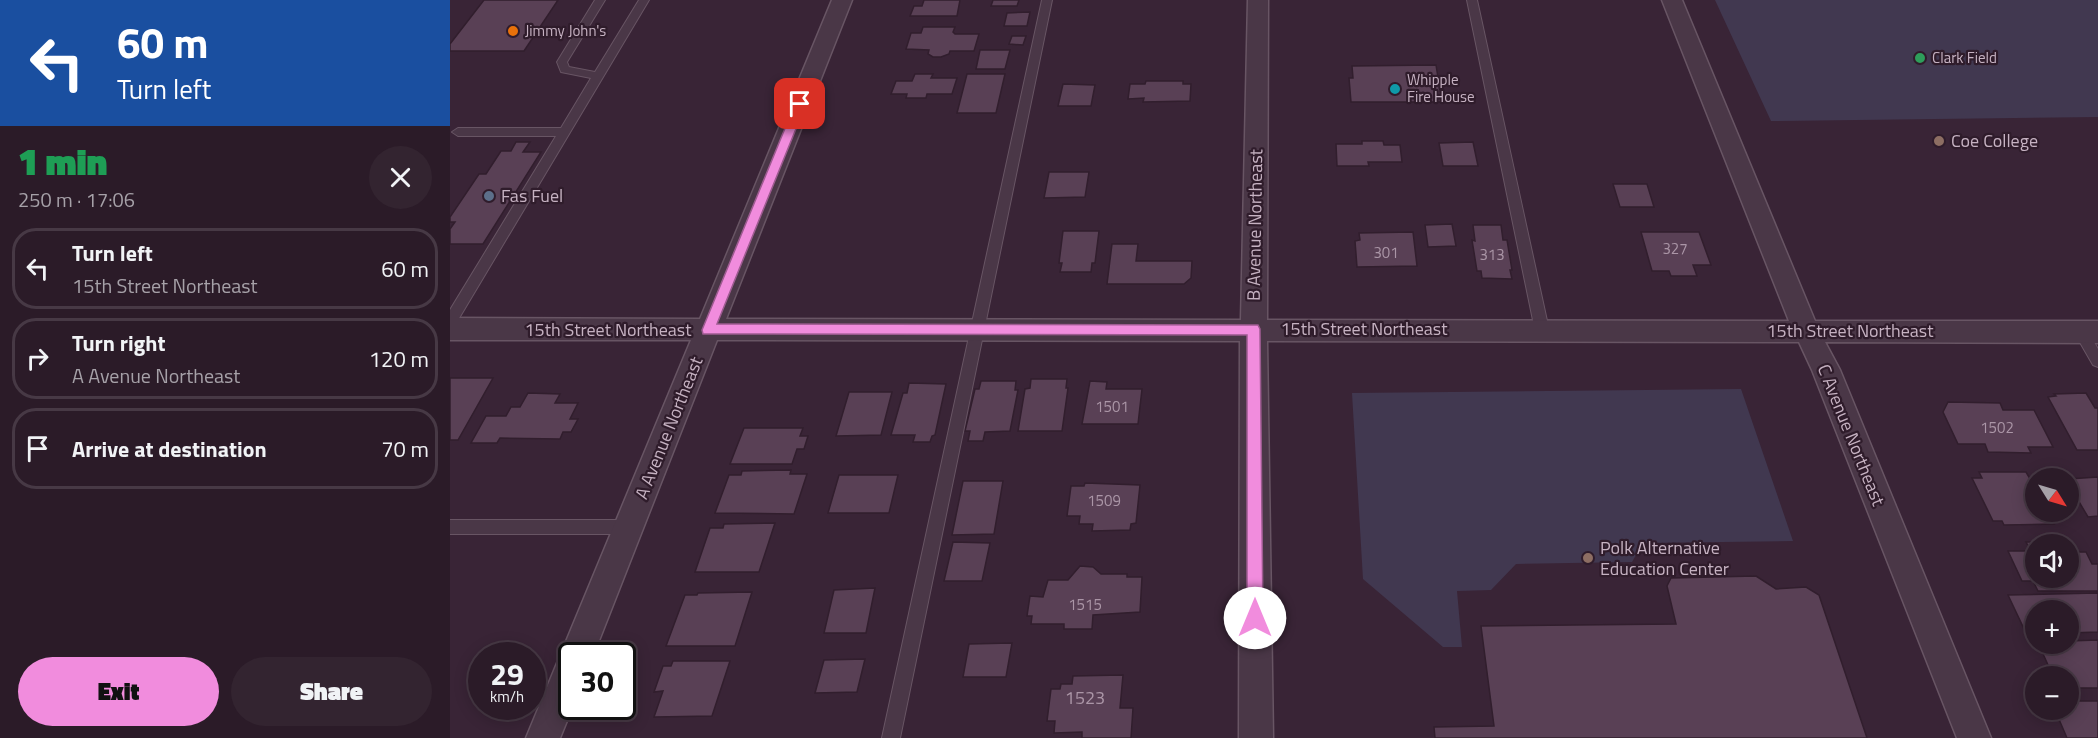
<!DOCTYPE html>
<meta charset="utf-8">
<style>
:root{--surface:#2b1b28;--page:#332430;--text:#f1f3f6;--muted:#a6a1a8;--line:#473945;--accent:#f18cdd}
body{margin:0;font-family:"Titillium Web",sans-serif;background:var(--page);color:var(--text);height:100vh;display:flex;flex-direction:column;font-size:22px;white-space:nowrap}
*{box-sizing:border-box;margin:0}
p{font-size:20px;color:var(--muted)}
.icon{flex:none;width:33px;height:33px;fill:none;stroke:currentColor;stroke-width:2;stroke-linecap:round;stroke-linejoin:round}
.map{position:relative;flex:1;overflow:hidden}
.panel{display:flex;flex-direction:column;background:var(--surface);width:450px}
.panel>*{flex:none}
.hud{background:#1a4fa0;color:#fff;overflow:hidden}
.needle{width:39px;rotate:127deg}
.buttons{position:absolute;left:1575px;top:468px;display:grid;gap:12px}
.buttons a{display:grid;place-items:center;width:54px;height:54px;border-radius:50%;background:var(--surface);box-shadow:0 3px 15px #0003,0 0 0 2px var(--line);font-size:30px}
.speed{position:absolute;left:18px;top:642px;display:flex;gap:12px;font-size:30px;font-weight:700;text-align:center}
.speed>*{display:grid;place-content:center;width:78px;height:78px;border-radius:50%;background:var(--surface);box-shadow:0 3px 15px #0003,0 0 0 2px var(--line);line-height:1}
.speed small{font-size:15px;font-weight:400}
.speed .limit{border:3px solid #111;border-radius:9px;background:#fff;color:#111}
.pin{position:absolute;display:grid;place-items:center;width:51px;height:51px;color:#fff;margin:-26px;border-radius:12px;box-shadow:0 3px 9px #0006}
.me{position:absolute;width:66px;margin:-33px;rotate:0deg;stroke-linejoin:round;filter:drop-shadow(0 0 4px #0008)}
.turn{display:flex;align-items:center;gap:21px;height:126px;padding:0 18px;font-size:27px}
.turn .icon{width:78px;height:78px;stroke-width:2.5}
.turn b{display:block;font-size:42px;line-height:51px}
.round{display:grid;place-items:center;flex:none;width:63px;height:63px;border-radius:32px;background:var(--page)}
.headline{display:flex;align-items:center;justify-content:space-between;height:102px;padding:0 18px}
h1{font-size:36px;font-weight:800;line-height:45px;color:#1e9e55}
.button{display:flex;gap:12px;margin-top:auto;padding:12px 18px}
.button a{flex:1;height:69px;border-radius:36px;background:var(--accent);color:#111;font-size:24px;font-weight:800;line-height:69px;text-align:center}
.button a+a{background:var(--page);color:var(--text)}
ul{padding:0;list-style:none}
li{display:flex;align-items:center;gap:18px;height:81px;margin:0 12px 9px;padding:0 6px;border:3px solid var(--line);border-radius:24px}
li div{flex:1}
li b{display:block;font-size:22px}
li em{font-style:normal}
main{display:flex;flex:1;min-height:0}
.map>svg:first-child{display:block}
.green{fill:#413850}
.building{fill:#594055;stroke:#311e2d;stroke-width:1.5}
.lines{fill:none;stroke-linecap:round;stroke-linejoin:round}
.lane-casing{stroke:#685564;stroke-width:2}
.street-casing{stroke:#685564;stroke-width:3}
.lane{fill:#4a3747;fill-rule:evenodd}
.street{fill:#4a3747;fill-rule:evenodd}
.route{fill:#f18cdd;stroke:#9d5b90;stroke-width:1.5}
.food-dot{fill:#e8710a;stroke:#2f1c2b;stroke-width:2}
.leisure-dot{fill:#2e9e5b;stroke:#2f1c2b;stroke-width:2}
.culture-dot{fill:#0f9aa8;stroke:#2f1c2b;stroke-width:2}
.education-dot{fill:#8d6e63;stroke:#2f1c2b;stroke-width:2}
.service-dot{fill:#5c6f8a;stroke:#2f1c2b;stroke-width:2}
.labels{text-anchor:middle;stroke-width:4.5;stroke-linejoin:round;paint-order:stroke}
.far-poi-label{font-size:15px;fill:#c6b2c2;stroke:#2f1c2b;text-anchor:start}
.number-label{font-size:15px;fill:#ab96a7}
.poi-label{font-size:18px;fill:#c6b2c2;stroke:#2f1c2b;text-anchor:start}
.street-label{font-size:18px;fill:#c6b2c2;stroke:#2f1c2b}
.near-number-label{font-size:18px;fill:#ab96a7}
</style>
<main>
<section class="panel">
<div class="hud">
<div class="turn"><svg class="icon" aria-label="left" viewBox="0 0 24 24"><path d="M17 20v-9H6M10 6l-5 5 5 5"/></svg><div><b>60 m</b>Turn left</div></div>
</div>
<div class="headline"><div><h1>1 min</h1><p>250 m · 17:06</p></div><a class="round"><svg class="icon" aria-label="close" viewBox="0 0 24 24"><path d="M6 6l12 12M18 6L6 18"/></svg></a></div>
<ul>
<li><svg class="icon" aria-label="left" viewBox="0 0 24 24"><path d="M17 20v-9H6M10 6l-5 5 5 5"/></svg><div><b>Turn left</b><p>15th Street Northeast</p></div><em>60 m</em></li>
<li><svg class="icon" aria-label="right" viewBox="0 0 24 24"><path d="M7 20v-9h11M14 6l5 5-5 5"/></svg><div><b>Turn right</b><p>A Avenue Northeast</p></div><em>120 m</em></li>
<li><svg class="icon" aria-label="arrive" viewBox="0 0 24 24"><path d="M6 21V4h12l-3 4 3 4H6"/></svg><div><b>Arrive at destination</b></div><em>70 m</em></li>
</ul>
<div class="button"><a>Exit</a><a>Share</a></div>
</section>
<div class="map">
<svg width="1648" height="738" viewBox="0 0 1648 738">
<rect width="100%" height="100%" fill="#392436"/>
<path class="green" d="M1265,0H1648V117L1321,121Z
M1291,389L1343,541L1193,543L1182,562L1066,564L1041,590L1007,591L1012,647H993L913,579L902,393Z"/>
<path class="building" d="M34,0H108L74,51H0V44Z
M474,0H510L507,16H460L464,6H472Z
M543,0H569L567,6H541Z
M580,12L577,26H554L557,13Z
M473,27H505L503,32L505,34H529L524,51H500L499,54L491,57H483L478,54L479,50L456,49L461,33H471Z
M562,36H576L573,45L559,44Z
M530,50H560L555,69H526Z
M986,65L992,102H901L899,78H903L902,66Z
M465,74H483L481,78H507L502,94H477L476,98H456L457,94H441L446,81H462Z
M517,74H555L546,113H507Z
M696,81H733V84H741L740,101L693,102L694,98L678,99L680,84H695Z
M613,84L645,85L641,106H608Z
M912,141H933L934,145H950L952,162H918L919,166H887L886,144H912Z
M66,142H80L73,152H91L33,244H0V229L5,222H0V217L29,174H36L51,151H61Z
M1023,142L1028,166H993L989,143Z
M599,172H639L635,197L594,198Z
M1163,184H1197L1204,207H1170Z
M1002,224L1006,246L978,247L975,225Z
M1023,225H1051L1053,240H1057L1062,270H1060L1062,279L1032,278L1031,271H1027L1022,240L1025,241Z
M613,231H649L645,263H642L641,272H610L612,263H609Z
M963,232L967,266L907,267L905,241L910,240L909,233Z
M1191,232H1249L1261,265H1243L1247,276H1221L1219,271H1202Z
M662,244H688L686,261H742L741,278L734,284H657Z
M0,378H43L8,440H0Z
M581,379H617L616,388H618L612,431H568L575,389L580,388Z
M531,381H566L565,390H568L560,431L535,432L533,441H518L520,431H515L525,389H529Z
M640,381L657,382L656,389H692L688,424H632Z
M459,383L496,384L485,435L482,436L480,442H463L465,435H441L453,393H457Z
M399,392H442L431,435L386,436Z
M78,393L110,394L105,403H128L120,419H128L121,432H113L110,439L50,438L47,443H21L36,416H56L61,407H70Z
M1636,393L1645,408H1648V450H1627L1598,397L1606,396L1604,394Z
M1498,402L1550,403L1553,410H1584L1603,447H1578L1581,453L1538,452L1535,444H1508L1493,412Z
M294,428H353L350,436H358L354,449H347L342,464H280Z
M341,470L340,474H357L344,514L265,513L279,475H291L292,471Z
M1529,472H1576L1586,489V512H1597L1604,524L1554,525L1552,521H1543L1522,478H1532Z
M389,475H448L439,513H378Z
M1648,477V516L1638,517L1618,483V479Z
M513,481H553L544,534L502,535Z
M635,483L690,485L686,523L681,524L680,530L642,531L643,524H629L630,516H617L621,486H634Z
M325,523L309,572H245L260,528H273L274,524Z
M503,542L540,543L532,581H494Z
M1576,542H1607L1608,544H1586V578H1618V552H1636L1642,564H1648V591H1588L1583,581H1572L1558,551H1581Z
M630,566L643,567L651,574H677V577H692L690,612L643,615L642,629H614V624H581L582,616H577L580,596L593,597L598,580H618Z
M1306,576L1326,589L1356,587L1369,595L1417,738H985L984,727L1044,726L1031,626L1226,624L1217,586L1221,578Z
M425,588L416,633H374L384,590Z
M302,592L285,646H216L235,595H247L248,593Z
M1648,593V632L1618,633V610H1586V633H1576L1558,595Z
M1648,640V688H1622L1618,676H1603L1589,645L1618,644V641Z
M562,643L556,677H513L519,644Z
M415,659L407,692L365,693L374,660Z
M223,661H280L262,716L204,717L213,691L204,692L213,666H221Z
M673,675L670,708H683L681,738H632V732L604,733L605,721H597L601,689H610L611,684H622L623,676Z
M1618,701H1648V738H1617L1605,710H1618Z"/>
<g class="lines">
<defs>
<path id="lane" d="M145,0H155L117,62L119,67L145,72L189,0H199L5,325L0,326V310L106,136H8L2,132L8,128H111L141,78L111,72L107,62Z
M592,0H602L450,738H432Z
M1017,0H1027L1099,330L1097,334H1087L1085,330Z
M1631,327L1636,328L1648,349V367L1643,365L1624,332L1626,328Z
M0,520H178L183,522L186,527L183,532L178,534H0Z"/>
<path id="street" d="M382,0H402L276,319L791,320L798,0H818L817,320L1339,321L1212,0H1232L1365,321H1648V343L1375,342L1390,370L1541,738H1507L1362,370L1349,342L817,341L823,738H789L790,341L267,340L143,656H122L123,706L110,738H76L241,340H0V318L250,319Z"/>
</defs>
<use href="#lane" class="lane-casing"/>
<use href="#street" class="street-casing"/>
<use href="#lane" class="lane"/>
<use href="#street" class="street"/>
</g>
<path class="route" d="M350,100L356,104L267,324L808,325L810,329L813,618L811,624L805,626L800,624L797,618V335L253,334L252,330L345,104Z"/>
<circle class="food-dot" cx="63" cy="31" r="6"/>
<circle class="leisure-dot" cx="1470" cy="58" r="6"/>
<circle class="culture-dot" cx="945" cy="89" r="6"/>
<g class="education-dot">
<circle cx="1489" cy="141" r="6"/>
<circle cx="1138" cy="558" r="6"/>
</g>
<circle class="service-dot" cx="39" cy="196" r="6"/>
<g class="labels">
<g class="far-poi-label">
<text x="75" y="36">Jimmy John's</text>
<text x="1482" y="63">Clark Field</text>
<text x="957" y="85">Whipple<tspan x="957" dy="17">Fire House</tspan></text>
</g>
<g class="number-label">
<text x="1225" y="254">327</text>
<text x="936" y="258">301</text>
<text x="1042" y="260">313</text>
<text x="662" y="412">1501</text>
<text x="1547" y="433">1502</text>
<text x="654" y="506">1509</text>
<text x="635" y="610">1515</text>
</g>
<g class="poi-label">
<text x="1501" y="147">Coe College</text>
<text x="51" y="202">Fas Fuel</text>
<text x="1150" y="554">Polk Alternative<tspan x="1150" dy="21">Education Center</tspan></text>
</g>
<g class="street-label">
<text transform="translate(805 225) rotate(-89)" y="6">B Avenue Northeast</text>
<text x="914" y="335">15th Street Northeast</text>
<text x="158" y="336">15th Street Northeast</text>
<text x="1400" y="337">15th Street Northeast</text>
<text transform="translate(219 428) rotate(-68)" y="6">A Avenue Northeast</text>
<text transform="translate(1401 435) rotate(68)" y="6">C Avenue Northeast</text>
</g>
<g class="near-number-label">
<text x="635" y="704">1523</text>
</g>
</g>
</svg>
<div class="buttons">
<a><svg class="needle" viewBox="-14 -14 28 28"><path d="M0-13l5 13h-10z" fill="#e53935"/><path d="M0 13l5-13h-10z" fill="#a6a1a8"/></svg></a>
<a><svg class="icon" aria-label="sound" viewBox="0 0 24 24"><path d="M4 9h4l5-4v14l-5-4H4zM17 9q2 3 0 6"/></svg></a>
<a>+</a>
<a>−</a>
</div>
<div class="speed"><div>29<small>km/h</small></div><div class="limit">30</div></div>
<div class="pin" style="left:350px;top:104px;background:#d93025"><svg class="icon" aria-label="arrive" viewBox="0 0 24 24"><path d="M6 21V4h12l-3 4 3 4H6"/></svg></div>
<svg class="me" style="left:805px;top:618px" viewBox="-20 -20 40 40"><circle r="19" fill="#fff"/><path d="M0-13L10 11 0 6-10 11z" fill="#f18cdd"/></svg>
</div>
</main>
